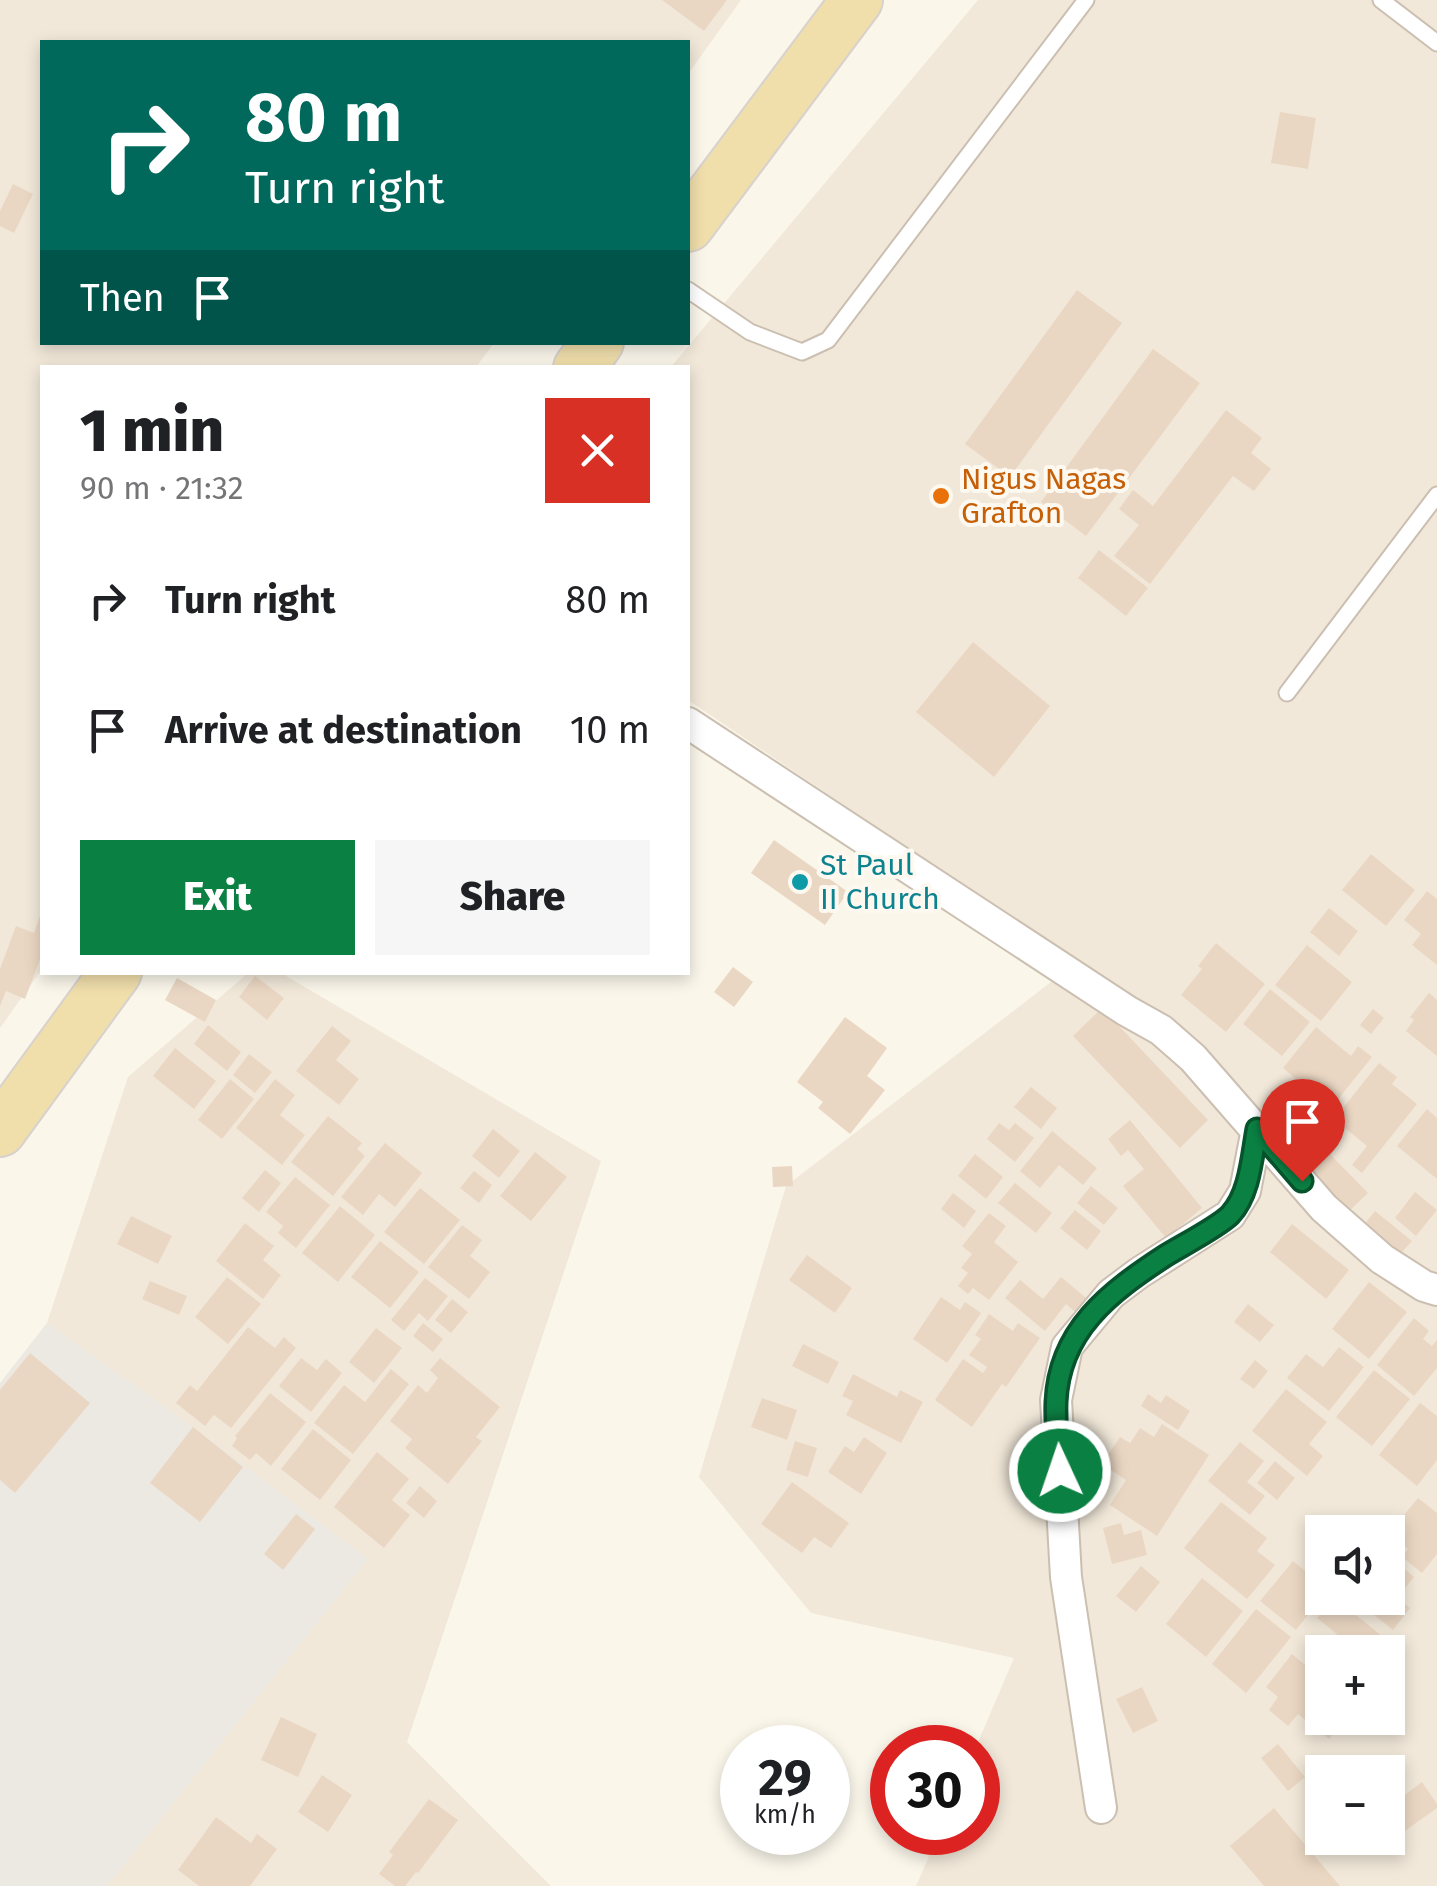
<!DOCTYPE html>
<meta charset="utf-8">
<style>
:root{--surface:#fff;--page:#f6f6f6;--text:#202124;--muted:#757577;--accent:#0b8043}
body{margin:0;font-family:"Fira Sans",sans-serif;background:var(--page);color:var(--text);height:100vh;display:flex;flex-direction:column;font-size:38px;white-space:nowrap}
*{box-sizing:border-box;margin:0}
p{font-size:32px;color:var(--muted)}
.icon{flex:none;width:55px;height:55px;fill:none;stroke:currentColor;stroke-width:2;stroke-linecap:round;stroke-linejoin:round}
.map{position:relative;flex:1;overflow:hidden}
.panel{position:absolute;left:40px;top:365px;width:650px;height:610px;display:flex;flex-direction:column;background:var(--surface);border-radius:0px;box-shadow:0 5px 15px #0003}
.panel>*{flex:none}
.guide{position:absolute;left:40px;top:40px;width:650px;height:305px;border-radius:0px;box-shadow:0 5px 15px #0003;background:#00695c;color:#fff;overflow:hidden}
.tools{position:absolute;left:1305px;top:1515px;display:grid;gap:20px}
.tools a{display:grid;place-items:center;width:100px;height:100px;border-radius:0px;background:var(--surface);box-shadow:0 5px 15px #0003;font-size:50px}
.speed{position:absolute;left:720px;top:1725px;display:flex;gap:20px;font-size:50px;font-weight:700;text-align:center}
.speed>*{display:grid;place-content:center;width:130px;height:130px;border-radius:50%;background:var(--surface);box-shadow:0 5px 15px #0003;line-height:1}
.speed small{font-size:25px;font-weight:400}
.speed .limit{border:15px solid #d22;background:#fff;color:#111}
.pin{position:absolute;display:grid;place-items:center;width:85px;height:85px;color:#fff;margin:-102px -42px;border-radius:50% 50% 50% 0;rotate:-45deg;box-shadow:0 0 10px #0007}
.pin .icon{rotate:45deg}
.me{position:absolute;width:110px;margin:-55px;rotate:357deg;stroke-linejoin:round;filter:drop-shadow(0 0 8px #0008)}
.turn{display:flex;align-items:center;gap:35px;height:210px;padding:0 40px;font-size:45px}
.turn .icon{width:130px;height:130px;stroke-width:2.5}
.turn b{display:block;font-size:70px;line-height:85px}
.then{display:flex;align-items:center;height:95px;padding:0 40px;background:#0003;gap:20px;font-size:38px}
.round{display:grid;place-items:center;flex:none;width:105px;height:105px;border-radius:0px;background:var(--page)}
.head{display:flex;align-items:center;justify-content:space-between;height:170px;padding:0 40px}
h1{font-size:60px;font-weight:800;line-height:75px}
.primary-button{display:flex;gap:20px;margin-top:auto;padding:20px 40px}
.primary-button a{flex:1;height:115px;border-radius:0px;background:var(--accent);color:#fff;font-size:40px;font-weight:800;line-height:115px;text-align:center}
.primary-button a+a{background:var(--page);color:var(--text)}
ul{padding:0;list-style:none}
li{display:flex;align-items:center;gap:30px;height:130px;padding:0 40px}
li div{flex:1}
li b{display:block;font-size:38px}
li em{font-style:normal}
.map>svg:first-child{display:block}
.residential{fill:#f1e8d9;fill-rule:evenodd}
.industrial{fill:#ece8e2}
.building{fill:#ead7c3}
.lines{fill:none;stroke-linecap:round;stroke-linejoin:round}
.lane-casing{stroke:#cbbfb1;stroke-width:19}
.street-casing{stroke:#cbbfb1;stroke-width:34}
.primary-casing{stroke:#d8d2ce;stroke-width:54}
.lane{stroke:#fff;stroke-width:15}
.street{stroke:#fff;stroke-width:30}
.primary{stroke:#f0deab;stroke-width:50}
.route-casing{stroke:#07532c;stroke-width:25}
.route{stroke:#0b8043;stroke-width:18}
.food-dot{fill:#e8710a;stroke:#fdf9f0;stroke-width:4}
.culture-dot{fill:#0f9aa8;stroke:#fdf9f0;stroke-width:4}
.labels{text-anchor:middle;stroke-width:8;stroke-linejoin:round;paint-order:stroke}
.food-label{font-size:30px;fill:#c56008;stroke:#fdf9f0;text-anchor:start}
.culture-label{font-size:30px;fill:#0d838f;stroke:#fdf9f0;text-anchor:start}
</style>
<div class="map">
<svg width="1437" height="1886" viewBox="0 0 1437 1886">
<rect width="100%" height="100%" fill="#faf6ea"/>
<path class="residential" d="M0,0H741L688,74V42H42V342L494,343L476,367L42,368V969L0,1028Z
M978,0H1437V1886H916L939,1833L978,1832L976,1747L1014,1658L811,1613L699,1477L786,1186L1077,962L688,700V368H670ZM1322,1532H1388V1598H1322ZM1322,1652H1388V1718H1322ZM1322,1772H1388V1838H1322Z
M248,973H281L601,1161L407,1742L551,1886H107L367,1559L47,1323L128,1077Z"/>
<path class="industrial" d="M47,1323L193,1427L368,1559L107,1886H0V1383Z"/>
<path class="building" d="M662,0H727L704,31Z
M1280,112L1316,118L1308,169L1271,163Z
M13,184L33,194L14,233L0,226V211Z
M1077,290L1122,323L1010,477L965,444Z
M1153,349L1200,383L1086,536L1041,502Z
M1226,410L1262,438L1251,453L1271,469L1254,491L1233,476L1150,584L1114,556L1139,525L1119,509L1133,490L1153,506Z
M1099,550L1148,588L1126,616L1078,578Z
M973,642L1050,706L994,777L916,712Z
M774,840L848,892L825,925L751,873Z
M1371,854L1415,890L1386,926L1342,890Z
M1427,891L1437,899V965L1412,945L1421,934L1404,920Z
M1329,908L1358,931L1339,956L1310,932Z
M42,910V954L25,999L6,991L0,1006V969L16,926L34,933Z
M1216,943L1265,984L1226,1032L1181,995L1202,969L1198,966Z
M1307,945L1352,982L1321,1021L1275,985Z
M733,967L753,982L734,1007L714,992Z
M255,976L284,998L267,1020L239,997Z
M177,978L216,1000L205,1022L165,1000Z
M1270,989L1310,1022L1282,1056L1243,1024Z
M1429,993L1437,1000V1056L1406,1031L1414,1020L1410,1017Z
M1102,1008L1208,1120L1180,1148L1073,1036Z
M1373,1009L1384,1018L1371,1034L1360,1025Z
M845,1017L887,1048L867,1076L885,1090L850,1134L818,1108L823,1102L797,1082Z
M208,1025L241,1052L227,1071L194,1044Z
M332,1026L351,1041L336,1060L359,1079L339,1105L296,1071Z
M1316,1027L1351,1056L1358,1046L1372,1057L1331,1108L1283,1068Z
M175,1048L216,1081L194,1109L153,1076Z
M249,1054L272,1072L255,1093L233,1075Z
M1379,1063L1397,1077L1392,1084L1417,1104L1362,1173L1352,1165L1367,1146L1334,1119Z
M230,1079L254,1099L222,1139L198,1120Z
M275,1079L295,1095L280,1115L305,1135L282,1165L236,1128Z
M1031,1087L1057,1108L1041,1129L1014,1107Z
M1427,1109L1437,1118V1179L1397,1146Z
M328,1116L362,1143L357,1149L365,1156L333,1196L291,1162Z
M1130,1120L1202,1208L1166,1238L1123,1186L1144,1169L1128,1150L1121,1156L1108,1139Z
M999,1123L1009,1130L1015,1123L1034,1138L1015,1162L987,1139Z
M493,1129L520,1151L499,1178L472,1156Z
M1052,1131L1097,1168L1083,1185L1059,1165L1040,1188L1020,1171Z
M385,1143L422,1173L395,1207L379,1194L363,1215L341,1197Z
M1324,1148L1368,1193L1345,1215L1302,1170Z
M535,1152L567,1177L531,1221L500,1196Z
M975,1154L1003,1177L986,1199L958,1176Z
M792,1166L793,1186L773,1187L772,1167Z
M265,1170L281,1183L259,1212L242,1198Z
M474,1171L492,1185L479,1203L460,1188Z
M295,1177L330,1205L296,1248L278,1233L283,1226L266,1212Z
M1015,1183L1052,1213L1036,1233L998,1203Z
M1091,1186L1118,1208L1104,1225L1077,1203Z
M420,1188L460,1220L424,1264L384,1232Z
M1415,1192L1437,1210L1416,1236L1395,1218Z
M953,1193L976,1211L964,1228L941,1209Z
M340,1206L375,1235L338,1282L302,1253Z
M1075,1210L1101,1231L1087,1250L1060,1228Z
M1375,1211L1412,1241L1395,1260L1359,1231Z
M989,1213L1006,1226L994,1242L1018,1262L989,1300L973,1288L968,1294L958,1286L968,1273L961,1268L972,1254L962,1246Z
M131,1216L172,1236L158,1264L117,1244Z
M245,1223L274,1246L263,1260L281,1275L263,1299L216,1261Z
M1292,1224L1349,1270L1326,1299L1270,1252Z
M462,1225L482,1240L470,1256L490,1272L469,1299L428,1267Z
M380,1241L419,1272L390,1308L351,1277Z
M807,1255L852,1288L835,1313L789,1280Z
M227,1277L261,1304L228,1344L195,1317Z
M1061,1277L1091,1302L1080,1316L1066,1304L1045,1331L1005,1298L1020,1280L1043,1299Z
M425,1278L448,1296L428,1321L419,1313L404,1331L391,1320Z
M150,1281L187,1296L179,1315L142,1299Z
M1369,1282L1407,1312L1369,1359L1332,1329Z
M941,1297L960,1310L965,1302L981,1313L947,1363L913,1339Z
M452,1299L468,1312L451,1333L435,1320Z
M1248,1304L1274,1325L1260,1342L1234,1322Z
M989,1314L1013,1331L1018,1323L1040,1338L1006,1387L1002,1384L972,1427L935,1400L963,1359L983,1373L987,1367L969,1355L981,1339L975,1335Z
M1414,1318L1429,1331L1423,1339L1432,1346L1437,1340V1368L1414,1396L1377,1365Z
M423,1323L443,1339L433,1352L413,1336Z
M248,1327L275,1348L284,1337L296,1348L231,1428L214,1415L205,1426L176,1403L190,1385L197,1391Z
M376,1328L402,1348L374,1383L349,1362Z
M803,1344L839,1362L828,1384L792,1366Z
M1339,1347L1364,1367L1329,1411L1287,1378L1306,1354L1323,1367Z
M30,1353L90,1403L15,1493L0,1480V1390Z
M301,1358L317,1370L326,1359L342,1373L311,1412L279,1386Z
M440,1358L500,1407L476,1437L482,1441L448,1484L405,1448L412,1439L390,1421L418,1385L427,1393L438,1378L430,1370Z
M1255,1360L1268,1371L1254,1389L1240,1379Z
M391,1369L409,1384L353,1454L314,1423L344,1385L365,1402Z
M1374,1370L1410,1399L1372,1446L1336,1417Z
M853,1374L897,1397L900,1390L923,1402L901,1443L846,1415L853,1401L842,1396Z
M1286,1389L1327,1422L1309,1444L1323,1456L1307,1476L1252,1431Z
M270,1393L306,1422L271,1466L256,1453L250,1460L232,1446L237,1438L235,1436Z
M1148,1394L1161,1403L1166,1395L1190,1411L1178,1430L1141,1406Z
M762,1398L797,1410L787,1440L751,1427Z
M1420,1403L1437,1416V1460L1417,1486L1379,1455Z
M1162,1424L1209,1455L1157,1536L1110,1505L1126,1480L1102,1464L1120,1437L1130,1443L1140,1428L1154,1437Z
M193,1427L243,1467L200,1522L150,1483Z
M313,1429L351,1460L320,1500L281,1469Z
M864,1437L887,1453L861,1494L828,1472L845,1446L854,1452Z
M795,1441L817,1448L808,1477L786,1470Z
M1240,1442L1264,1461L1247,1482L1265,1496L1250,1515L1208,1481Z
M377,1452L409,1479L392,1500L410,1515L384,1548L334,1507Z
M1275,1461L1295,1478L1277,1500L1257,1483Z
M792,1482L849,1523L831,1548L814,1537L802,1553L761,1524Z
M420,1486L437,1501L424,1518L406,1503Z
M1418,1498L1437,1513V1554L1422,1573L1402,1557L1408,1549L1389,1533Z
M1221,1502L1267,1538L1257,1551L1275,1565L1247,1599L1184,1548Z
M296,1514L315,1529L283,1570L264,1554Z
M1121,1523L1124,1535L1141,1530L1147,1555L1112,1564L1103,1528Z
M1388,1555L1414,1577L1397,1598L1410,1608L1393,1630L1353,1598H1388Z
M1293,1561L1322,1585V1597L1296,1630L1260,1601Z
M1141,1566L1160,1582L1136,1612L1116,1596Z
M1202,1578L1243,1611L1206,1657L1166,1624Z
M1335,1598L1389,1642L1381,1652H1322V1663L1318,1659L1337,1634L1317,1618Z
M1256,1609L1291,1637L1246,1693L1212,1664Z
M1292,1654L1322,1679V1718H1346L1329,1739L1298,1714L1288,1726L1269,1710L1278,1697L1266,1687Z
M1142,1687L1158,1721L1133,1733L1116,1699Z
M281,1717L317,1734L298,1777L261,1760Z
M1278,1744L1305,1777L1288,1791L1261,1758Z
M322,1775L352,1795L328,1832L298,1812Z
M1388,1776L1402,1797L1422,1782L1437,1804V1808L1395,1838L1388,1828Z
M429,1799L458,1820L418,1873L416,1872L405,1886H395L379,1874L393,1855L389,1852Z
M1274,1808L1340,1886H1264L1230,1846Z
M216,1817L251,1843L257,1834L277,1849L250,1886H199L178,1870Z"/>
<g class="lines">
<defs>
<path id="lane" d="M1381,0L1437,43
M688,290L750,332L802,352L828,340L1086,0
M1287,693L1437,495"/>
<path id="street" d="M688,723L1127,1011L1161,1030L1193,1058L1324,1208L1382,1259L1424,1286L1437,1290
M1101,1808L1066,1577L1056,1400L1067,1347L1111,1294L1139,1273L1230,1215L1245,1191L1257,1129"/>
<path id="primary" d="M688,226L857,0
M579,368L598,342
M0,1131L116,972"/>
</defs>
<use href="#lane" class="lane-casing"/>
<use href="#street" class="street-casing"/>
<use href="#primary" class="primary-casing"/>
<use href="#lane" class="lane"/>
<use href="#street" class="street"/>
<use href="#primary" class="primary"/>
</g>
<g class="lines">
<defs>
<path id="route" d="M1060,1471C1058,1448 1055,1425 1056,1402C1059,1330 1110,1292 1165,1256C1181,1246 1218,1227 1230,1215C1250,1194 1252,1156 1257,1129L1302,1181"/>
</defs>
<use href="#route" class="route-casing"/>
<use href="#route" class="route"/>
</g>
<circle class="food-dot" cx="941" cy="496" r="10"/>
<circle class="culture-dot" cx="800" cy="882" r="10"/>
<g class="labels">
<g class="food-label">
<text x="961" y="489">Nigus Nagas<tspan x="961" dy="34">Grafton</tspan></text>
</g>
<g class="culture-label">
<text x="820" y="875">St Paul<tspan x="820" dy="34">II Church</tspan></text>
</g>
</g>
</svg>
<div class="tools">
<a><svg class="icon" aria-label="sound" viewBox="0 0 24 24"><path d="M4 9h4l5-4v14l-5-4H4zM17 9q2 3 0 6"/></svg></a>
<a>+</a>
<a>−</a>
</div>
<div class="speed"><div>29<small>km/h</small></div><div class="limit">30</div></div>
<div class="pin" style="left:1302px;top:1181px;background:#d93025"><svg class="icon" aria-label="arrive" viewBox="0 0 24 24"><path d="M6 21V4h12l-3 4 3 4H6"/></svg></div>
<svg class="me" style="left:1060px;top:1471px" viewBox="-20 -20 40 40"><circle r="17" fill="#0b8043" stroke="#fff" stroke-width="3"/><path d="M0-11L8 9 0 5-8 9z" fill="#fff"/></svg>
<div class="guide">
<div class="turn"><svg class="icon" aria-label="right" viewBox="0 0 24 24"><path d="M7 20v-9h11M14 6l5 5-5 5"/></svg><div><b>80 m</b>Turn right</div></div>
<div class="then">Then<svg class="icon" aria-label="arrive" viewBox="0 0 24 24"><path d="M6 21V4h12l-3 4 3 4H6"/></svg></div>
</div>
<section class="panel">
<div class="head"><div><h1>1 min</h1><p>90 m · 21:32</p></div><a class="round" style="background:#d93025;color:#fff"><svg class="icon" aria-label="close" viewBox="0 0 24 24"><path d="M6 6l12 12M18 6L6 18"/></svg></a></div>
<ul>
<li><svg class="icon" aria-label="right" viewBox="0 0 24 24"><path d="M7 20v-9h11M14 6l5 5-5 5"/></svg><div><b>Turn right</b></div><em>80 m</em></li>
<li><svg class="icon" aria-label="arrive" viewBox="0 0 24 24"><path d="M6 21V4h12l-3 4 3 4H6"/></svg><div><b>Arrive at destination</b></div><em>10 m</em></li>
</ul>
<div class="primary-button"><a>Exit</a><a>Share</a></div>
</section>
</div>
